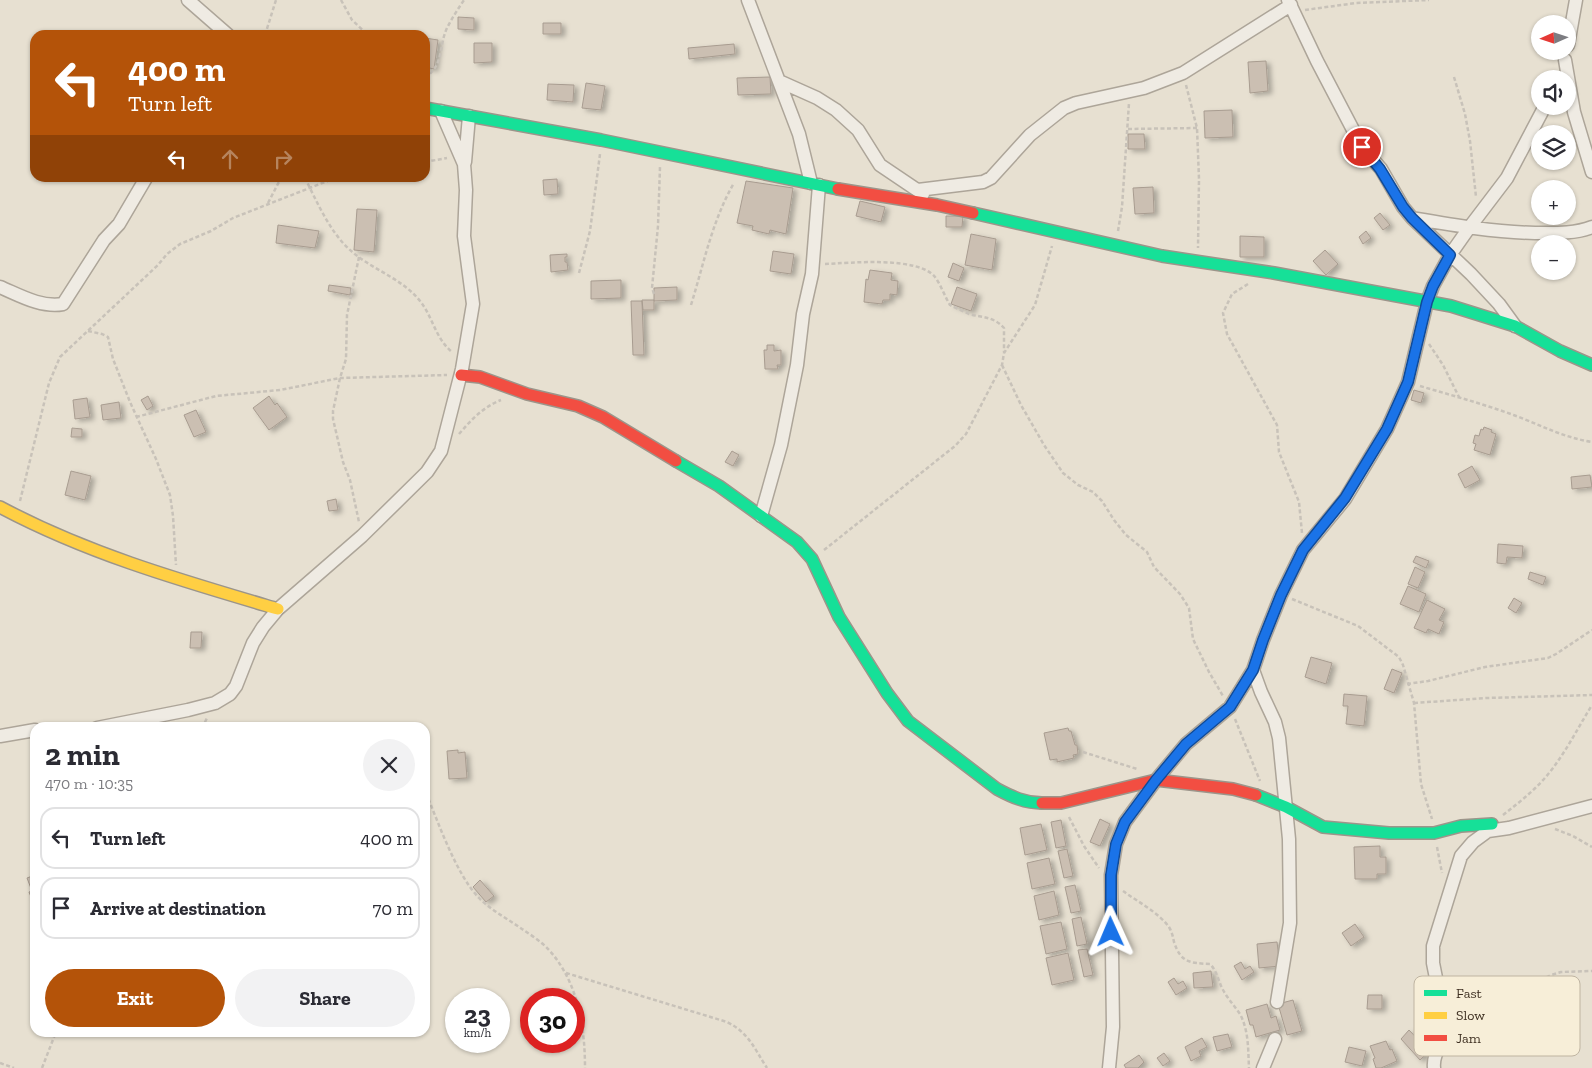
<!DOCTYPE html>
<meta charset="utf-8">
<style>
:root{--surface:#fff;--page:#f2f2f3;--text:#2b2b33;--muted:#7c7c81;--line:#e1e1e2;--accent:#b45309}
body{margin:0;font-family:"Zilla Slab",serif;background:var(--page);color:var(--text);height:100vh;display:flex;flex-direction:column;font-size:19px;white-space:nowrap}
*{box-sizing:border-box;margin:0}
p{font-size:16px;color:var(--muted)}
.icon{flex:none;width:28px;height:28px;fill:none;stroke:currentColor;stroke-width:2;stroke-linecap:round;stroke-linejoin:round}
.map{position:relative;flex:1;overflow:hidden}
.sheet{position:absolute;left:30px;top:722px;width:400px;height:315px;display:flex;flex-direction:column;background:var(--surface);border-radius:15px;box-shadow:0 1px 4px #0004}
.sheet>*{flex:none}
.guide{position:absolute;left:30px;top:30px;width:400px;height:152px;border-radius:15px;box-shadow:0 1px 4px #0004;background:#b45309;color:#fff;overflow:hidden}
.needle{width:32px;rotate:267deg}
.controls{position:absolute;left:1531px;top:15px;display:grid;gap:10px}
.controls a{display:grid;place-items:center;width:45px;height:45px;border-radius:50%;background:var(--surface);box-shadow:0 1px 4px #0004;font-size:25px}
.speed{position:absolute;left:445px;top:988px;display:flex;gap:10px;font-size:25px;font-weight:700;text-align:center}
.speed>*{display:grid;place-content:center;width:65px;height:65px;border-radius:50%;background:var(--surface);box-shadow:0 1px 4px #0004;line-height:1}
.speed small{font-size:12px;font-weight:400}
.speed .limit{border:8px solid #d22;background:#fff;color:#111}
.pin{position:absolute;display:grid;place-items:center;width:42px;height:42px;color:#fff;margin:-21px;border:2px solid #fff;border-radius:50%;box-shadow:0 1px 5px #0007}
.me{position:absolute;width:55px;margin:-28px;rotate:359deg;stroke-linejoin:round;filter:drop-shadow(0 0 4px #0008)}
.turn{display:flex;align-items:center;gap:18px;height:105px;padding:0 15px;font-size:22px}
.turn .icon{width:65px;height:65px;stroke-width:2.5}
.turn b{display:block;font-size:35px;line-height:42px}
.lanes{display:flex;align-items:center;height:48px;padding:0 15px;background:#0003;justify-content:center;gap:25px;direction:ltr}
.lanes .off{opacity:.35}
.round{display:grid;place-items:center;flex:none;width:52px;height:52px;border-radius:26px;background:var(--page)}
.head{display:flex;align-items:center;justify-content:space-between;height:85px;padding:0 15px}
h1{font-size:30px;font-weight:700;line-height:38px}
.action{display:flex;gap:10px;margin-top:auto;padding:10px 15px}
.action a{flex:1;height:58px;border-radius:30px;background:var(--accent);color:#fff;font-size:20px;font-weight:700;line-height:58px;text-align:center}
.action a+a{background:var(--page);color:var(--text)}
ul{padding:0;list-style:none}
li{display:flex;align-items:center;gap:15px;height:62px;margin:0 10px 8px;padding:0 5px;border:2px solid var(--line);border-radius:15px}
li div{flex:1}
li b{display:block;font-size:19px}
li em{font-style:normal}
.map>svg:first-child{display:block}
.building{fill:#cbbfb2;stroke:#a89c90;filter:url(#shadow)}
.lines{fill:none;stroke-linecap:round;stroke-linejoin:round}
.street-casing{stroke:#ada599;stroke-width:15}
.fast-casing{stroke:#9c958a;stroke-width:14}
.slow-casing{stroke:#9c958a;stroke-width:14}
.jam-casing{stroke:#9c958a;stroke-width:14}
.path{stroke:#c8c2b9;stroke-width:2.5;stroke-dasharray:4 2.5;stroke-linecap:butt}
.street{stroke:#efebe3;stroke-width:12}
.fast{stroke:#16e098;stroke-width:11}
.slow{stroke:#ffcf43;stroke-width:11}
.jam{stroke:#f24e42;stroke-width:11}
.route-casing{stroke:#114b97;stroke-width:12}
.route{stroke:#1a73e8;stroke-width:9}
.key{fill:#f7eed8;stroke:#bfb4a1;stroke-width:1}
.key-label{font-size:14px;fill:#3d2e20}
</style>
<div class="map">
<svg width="1592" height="1068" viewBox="0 0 1592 1068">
<defs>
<filter id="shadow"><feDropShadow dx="4" dy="2.5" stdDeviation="2.5" flood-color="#0004"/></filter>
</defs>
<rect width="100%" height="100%" fill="#e7e0d1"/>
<path class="building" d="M458,17L474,18V30L458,29Z
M543,23H561V34H543Z
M425,38L438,40L434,69L425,67Z
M474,43H492V62L474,63Z
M734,44L735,54L689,59L688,48Z
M1266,61L1268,91L1250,93L1248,62Z
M770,77L771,94L738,95L737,78Z
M586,83L605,86L601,110L582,108Z
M548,84L574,85L573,102L547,100Z
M1232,110L1233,137L1205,138L1204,111Z
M1128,134H1144L1145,149H1128Z
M557,179L558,194L544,195L543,180Z
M746,181L793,188L786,234L770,230L769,234L752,230L753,226L737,223Z
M1153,187L1154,213L1135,214L1133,188Z
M860,201L885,207L881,222L856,216Z
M357,209L377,210L374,252L354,250Z
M1380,213L1390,225L1383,230L1374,218Z
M946,216H963L962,227H946Z
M278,225L319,231L315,248L276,243Z
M1366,231L1371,238L1363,244L1359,237Z
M971,234L996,239L992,270L965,265Z
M1240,236L1264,237V257H1240Z
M1325,250L1338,264L1326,275L1313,261Z
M773,251L794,254L791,274L770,271Z
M567,254V257H565V262H567L568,270L551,272L550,255Z
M953,263L964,268L959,281L948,277Z
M870,270L892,273L891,280L898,281L897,295L890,294V300H883L882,304L864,302L866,279L868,280Z
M621,280V298L591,299V281Z
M329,285L351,288L350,295L328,291Z
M677,287V300L654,301V288Z
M957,287L977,294L971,311L951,304Z
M642,300H654V310H643Z
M631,301H642L644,355H633Z
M767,345H774V351L781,350V365H777L778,369H765L764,350H767Z
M1414,390L1424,393L1421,403L1411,400Z
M148,396L153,406L147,410L141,400Z
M269,396L275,405L277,403L287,417L269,430L253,408Z
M87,398L90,417L75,419L73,400Z
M119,402L121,418L103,420L101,405Z
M196,410L206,432L194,437L184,415Z
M1484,427L1492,430L1491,432L1496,434L1490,455L1474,450L1476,444L1473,443L1475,435L1479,436L1481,429L1483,430Z
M72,428L82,429V437H71Z
M732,451L739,455L733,466L725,462Z
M1472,466L1480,480L1465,488L1458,474Z
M71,471L91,476L85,500L65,495Z
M1590,475L1592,487L1572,489L1571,477Z
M336,499L338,510L329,511L327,501Z
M1498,544L1523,546L1522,558L1507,557L1506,564L1497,563Z
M1416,556L1429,561L1426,568L1413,562Z
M1415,567L1425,572L1418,588L1408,584Z
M1530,572L1546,577L1543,585L1528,579Z
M1408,586L1426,594L1419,612L1400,604Z
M1514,598L1522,603L1516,613L1508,608Z
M1427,600L1445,609L1439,620L1444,622L1439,634L1428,629L1426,633L1414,628Z
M191,632H202L201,648H190Z
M1311,657L1332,663L1326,684L1305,677Z
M1392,669L1402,673L1394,693L1384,689Z
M1344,694L1367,696L1364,726L1346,724L1348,706H1343Z
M1068,728L1069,731H1071L1075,745H1077L1078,754L1073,755L1074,758L1057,762V759L1050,760L1044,733Z
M458,750V753L465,752L467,778L449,779L447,751Z
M1100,819L1110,824L1100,846L1090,842Z
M1061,820L1066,846L1056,848L1051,822Z
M1041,824L1047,850L1025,855L1020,828Z
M1380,846V857H1386V874H1377V879H1355L1354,847Z
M1067,849L1073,876L1064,878L1058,851Z
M1049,858L1055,884L1032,889L1027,863Z
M35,875V901L33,902L29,892L32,891L27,878Z
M480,880L494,896L486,902L473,887Z
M1075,885L1081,911L1071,913L1065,887Z
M1054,891L1059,915L1039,920L1034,896Z
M1081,917L1087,944L1077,946L1072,919Z
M1061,922L1067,949L1046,954L1040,926Z
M1355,924L1364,937L1351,946L1342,933Z
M1277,942L1280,966L1259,968L1257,944Z
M1087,949L1093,975L1084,977L1078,950Z
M1068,953L1074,980L1052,985L1046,958Z
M1241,962L1245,969L1250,966L1254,972L1242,980L1234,966Z
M1211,971L1213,987L1194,988L1193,973Z
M1174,978L1178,984L1183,981L1187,988L1176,995L1168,982Z
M1368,995H1382V1009H1367Z
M1293,1000L1302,1031L1287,1035L1278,1004Z
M1267,1004L1271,1018L1276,1016L1280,1030L1256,1037L1253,1025H1250L1246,1010Z
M1409,1030L1429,1051L1420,1060L1401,1039Z
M1228,1034L1232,1047L1217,1051L1213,1037Z
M1202,1038L1207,1047L1199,1051L1201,1056L1191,1061L1185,1047Z
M1386,1041L1390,1050L1392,1049L1397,1061L1381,1068H1376L1373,1059L1375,1058L1370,1046Z
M1349,1047L1366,1051L1362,1066L1345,1062Z
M1164,1053L1170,1061L1163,1066L1157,1058Z
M1139,1055L1144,1062L1138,1068H1126L1124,1065Z"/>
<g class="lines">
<defs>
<path id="street" d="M188,0L228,35
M748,0L799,134L811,183
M1288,0L1317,61L1362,147L1381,169L1403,207L1412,218L1471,274L1499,304L1515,326
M1568,45L1576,0
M1565,60L1574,112L1592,172
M779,81L817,98L836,110L858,130L880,165L923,194
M465,162L469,116
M918,190L983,182L991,178L1030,135L1064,108L1076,103L1144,88L1183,73L1291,5
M1412,218C1453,225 1493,232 1535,233C1554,233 1574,234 1592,227
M0,287C19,295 41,308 63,304L104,240L119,224L146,178
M761,516L781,445L797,365L803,314L812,274L819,185
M1253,670L1261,692L1275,722L1279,738L1289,839L1290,923L1277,1002
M97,728L188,710L215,703L230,694L236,686L253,643L263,627L278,609L362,536L427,472L441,451L462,369L473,304L464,236L466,190L464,164L441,111
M0,736L35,730
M1109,1068L1113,1027L1111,875L1116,844L1125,822L1156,780L1186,744L1230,707L1253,670L1263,640L1281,595L1303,550L1345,499L1387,429L1408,382L1427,302L1433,286L1450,255L1469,228L1507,178L1545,106
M1263,1068L1275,1039
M1434,1068C1432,1049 1449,1041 1448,1022L1437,983L1433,963V946L1461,856L1473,842L1488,831L1509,828L1592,806"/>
<path id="fast" d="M425,108L601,140L838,189
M973,213L1162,256L1274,273L1451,306L1515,326L1560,351L1592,365
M676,461L719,486L797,542L812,559L839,617L887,693L908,721L997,789C1012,797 1025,803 1042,803
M1256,795L1286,807L1323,827L1389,833H1434L1461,826L1492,824"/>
<path id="slow" d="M0,507C88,554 183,581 278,609"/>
<path id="jam" d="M838,189L937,205L973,213
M461,375L480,377L527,394L578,406L603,417L676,461
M1042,803H1061L1156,780L1233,789L1256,795"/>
</defs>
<use href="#street" class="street-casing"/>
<use href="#fast" class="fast-casing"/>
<use href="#slow" class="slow-casing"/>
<use href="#jam" class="jam-casing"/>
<path class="path" d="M341,0L352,20L368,35
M1305,10L1356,3L1429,0
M265,35L276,0
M1454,77L1465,114L1470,141L1476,197
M425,78C445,63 438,48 447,28C452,18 458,9 464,0
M1186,85L1197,128L1199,179L1198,248
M1128,129L1197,128
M425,162L447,158
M305,178C316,200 330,232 349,249C370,269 402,278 420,301C433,317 435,338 452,352
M268,203L281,178
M1118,231L1122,207L1129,103
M359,257L347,315L346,359L340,378L333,411V419L343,462L350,480L359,522
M825,264C850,263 918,256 935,277C941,285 945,297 950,305C956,308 963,311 969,314C983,318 993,316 1004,328V352
M579,273L590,231L600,154
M1248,284L1232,294L1223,313L1227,334L1277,425L1279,452L1299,502L1302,533
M654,294L652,288L658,226L660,167
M691,305C704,263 712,221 734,183
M88,331L102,334L108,337L113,359L130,402L156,459L170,495L173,516L176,565
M1429,344L1443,365L1459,397
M1002,365L1021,405L1044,445L1063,473L1078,485L1093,492L1102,501L1114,520L1126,535L1147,552L1154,567L1180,594L1189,608L1193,639L1209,672L1223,696
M1420,386C1454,396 1487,405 1519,417C1544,427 1566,438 1592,442
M136,417L216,396L280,390L340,378L447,375
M459,434C471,420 483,407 501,400
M20,501L49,383L60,357L158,265L167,254L180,244L211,231L233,218L330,180L358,178
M824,550L955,446L966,434L1002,365L1004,353L1035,305L1052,246
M1292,599L1358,626L1399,657L1403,665L1414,703L1421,784L1432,819
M1407,684L1428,681L1485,667L1548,658L1556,654L1592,630
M1414,703L1487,698L1592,695
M1235,719L1260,781
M202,728L207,718
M1083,752L1137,769
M426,793C439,824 456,874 479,898C492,911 508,919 522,929C531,935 542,942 549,950C578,982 585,1027 585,1068
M1503,815C1521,801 1539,787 1553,768C1568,748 1579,726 1592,705
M1069,817L1084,846L1099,868
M1555,829L1573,836L1592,847
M1437,847L1442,873
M1123,891C1138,902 1158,912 1169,927C1172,932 1173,937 1174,942C1181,963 1190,963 1210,964C1217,971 1218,980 1222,988C1227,998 1234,1005 1240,1014C1249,1031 1248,1050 1249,1068
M566,973L727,1022C749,1033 754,1048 767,1068
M1452,990L1492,1005L1499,1003L1507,997L1551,975L1561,972L1592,971
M0,1063L14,1068
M42,1068L56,1032"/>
<use href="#street" class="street"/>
<use href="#fast" class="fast"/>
<use href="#slow" class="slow"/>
<use href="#jam" class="jam"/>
</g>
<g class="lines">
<defs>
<path id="route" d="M1111,932V875L1116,844L1125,822L1156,780L1186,744L1230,707L1253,670L1263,640L1281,595L1303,550L1345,498L1387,429L1408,382L1427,302L1433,286L1450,255L1412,218L1403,207L1380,169L1362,147"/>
</defs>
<use href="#route" class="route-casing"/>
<use href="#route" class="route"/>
</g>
<rect x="1414" y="976" width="166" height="80" rx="8" class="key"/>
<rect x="1424" y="990" width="23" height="6" fill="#16e098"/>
<rect x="1424" y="1012" width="23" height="7" fill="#ffcf43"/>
<rect x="1424" y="1035" width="23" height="6" fill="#f24e42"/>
<g class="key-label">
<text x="1456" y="998">Fast</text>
<text x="1456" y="1020">Slow</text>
<text x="1456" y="1043">Jam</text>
</g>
</svg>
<div class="controls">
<a><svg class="needle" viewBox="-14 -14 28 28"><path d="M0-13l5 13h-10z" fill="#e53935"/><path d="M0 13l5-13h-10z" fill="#7c7c81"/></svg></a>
<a><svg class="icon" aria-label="sound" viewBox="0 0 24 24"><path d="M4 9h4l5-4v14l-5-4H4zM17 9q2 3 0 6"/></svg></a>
<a><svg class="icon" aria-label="layers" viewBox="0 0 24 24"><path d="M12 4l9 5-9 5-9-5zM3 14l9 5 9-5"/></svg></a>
<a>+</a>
<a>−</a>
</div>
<div class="speed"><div>23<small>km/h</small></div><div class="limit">30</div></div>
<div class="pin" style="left:1362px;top:147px;background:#d93025"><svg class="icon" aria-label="arrive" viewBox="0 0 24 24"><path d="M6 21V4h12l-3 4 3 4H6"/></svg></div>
<svg class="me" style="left:1111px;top:932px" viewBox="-20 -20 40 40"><path d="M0-17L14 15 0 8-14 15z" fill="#1a73e8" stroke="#fff" stroke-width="4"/></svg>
<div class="guide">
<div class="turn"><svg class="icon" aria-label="left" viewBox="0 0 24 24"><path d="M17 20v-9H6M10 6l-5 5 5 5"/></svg><div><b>400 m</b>Turn left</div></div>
<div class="lanes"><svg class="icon" aria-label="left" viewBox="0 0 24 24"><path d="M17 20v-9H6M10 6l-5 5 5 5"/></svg><svg class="icon off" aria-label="ahead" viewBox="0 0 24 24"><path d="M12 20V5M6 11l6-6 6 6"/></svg><svg class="icon off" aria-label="right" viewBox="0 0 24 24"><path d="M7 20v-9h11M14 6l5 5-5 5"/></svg></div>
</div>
<section class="sheet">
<div class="head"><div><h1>2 min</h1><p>470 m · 10:35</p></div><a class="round"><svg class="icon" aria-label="close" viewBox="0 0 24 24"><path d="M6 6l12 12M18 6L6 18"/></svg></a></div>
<ul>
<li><svg class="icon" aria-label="left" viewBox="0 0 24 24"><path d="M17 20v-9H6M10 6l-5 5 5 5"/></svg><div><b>Turn left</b></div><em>400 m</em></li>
<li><svg class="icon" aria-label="arrive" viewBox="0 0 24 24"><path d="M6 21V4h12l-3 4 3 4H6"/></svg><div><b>Arrive at destination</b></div><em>70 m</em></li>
</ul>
<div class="action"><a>Exit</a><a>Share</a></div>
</section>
</div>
